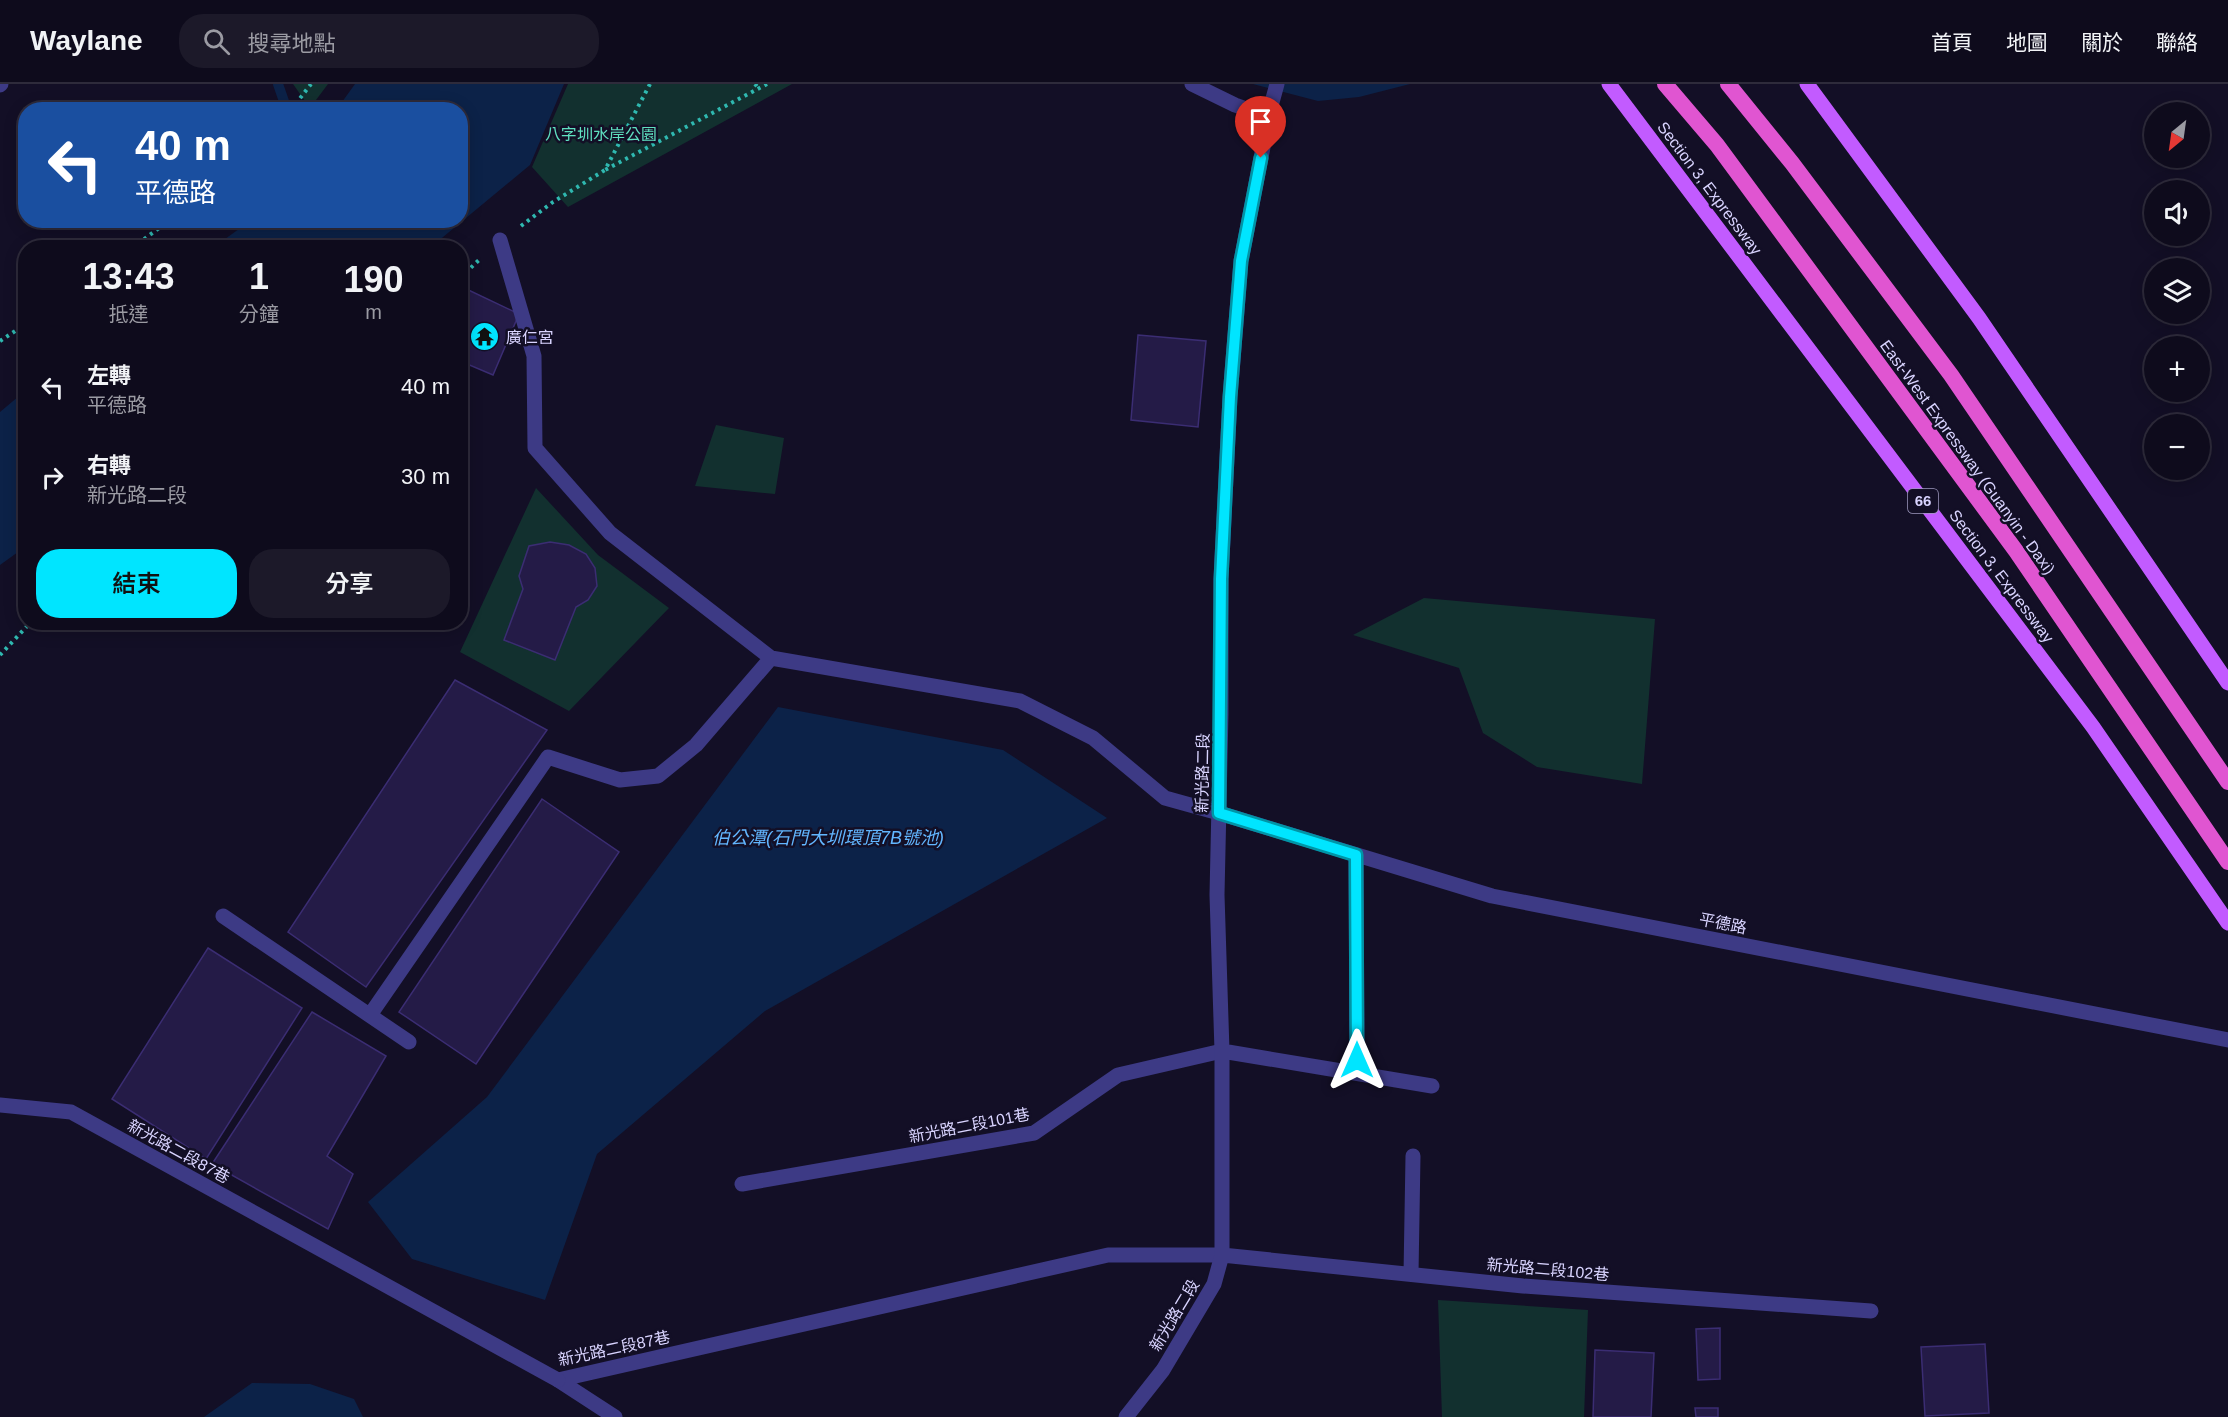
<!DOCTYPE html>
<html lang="zh-TW">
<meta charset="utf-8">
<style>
:root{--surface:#0e0b1c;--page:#1c1929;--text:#f1f3f6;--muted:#9b9ba3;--line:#2e2b3b;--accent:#00e5ff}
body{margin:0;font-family:Arial,"Noto Sans TC",sans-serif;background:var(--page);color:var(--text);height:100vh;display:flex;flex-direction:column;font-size:22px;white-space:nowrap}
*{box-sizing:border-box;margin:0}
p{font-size:20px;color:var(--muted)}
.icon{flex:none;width:33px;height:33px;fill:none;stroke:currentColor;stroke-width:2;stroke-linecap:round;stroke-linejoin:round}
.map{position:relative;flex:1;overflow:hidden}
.panel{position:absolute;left:18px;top:156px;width:450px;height:390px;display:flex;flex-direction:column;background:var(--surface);border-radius:24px;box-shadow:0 3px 15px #0003,0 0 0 2px var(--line)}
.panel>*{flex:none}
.banner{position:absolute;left:18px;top:18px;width:450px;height:126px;border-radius:24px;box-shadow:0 3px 15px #0003,0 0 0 2px var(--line);background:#1a4fa0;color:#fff;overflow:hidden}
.needle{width:39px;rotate:209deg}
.fabs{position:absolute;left:2144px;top:18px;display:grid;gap:12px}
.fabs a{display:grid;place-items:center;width:66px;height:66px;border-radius:50%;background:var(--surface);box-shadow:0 3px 15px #0003,0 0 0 2px var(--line);font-size:30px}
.pin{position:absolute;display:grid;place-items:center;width:51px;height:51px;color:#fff;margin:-62px -26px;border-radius:50% 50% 50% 0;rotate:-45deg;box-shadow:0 0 6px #0007}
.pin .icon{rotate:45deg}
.me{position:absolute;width:66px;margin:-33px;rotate:0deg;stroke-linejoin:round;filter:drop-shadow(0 0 4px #0008)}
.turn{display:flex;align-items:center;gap:21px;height:126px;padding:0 18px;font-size:27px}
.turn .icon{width:78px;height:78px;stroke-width:2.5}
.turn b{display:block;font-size:42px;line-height:51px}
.eta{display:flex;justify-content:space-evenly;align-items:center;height:102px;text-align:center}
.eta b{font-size:36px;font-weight:600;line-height:42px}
.cta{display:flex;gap:12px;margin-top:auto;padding:12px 18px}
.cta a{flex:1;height:69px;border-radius:24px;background:var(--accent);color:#111;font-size:24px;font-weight:600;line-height:69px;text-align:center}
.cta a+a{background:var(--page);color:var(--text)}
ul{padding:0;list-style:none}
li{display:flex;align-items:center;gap:18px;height:90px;padding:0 18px}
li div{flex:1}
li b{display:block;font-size:22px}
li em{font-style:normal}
header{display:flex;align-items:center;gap:36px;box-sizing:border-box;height:84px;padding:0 30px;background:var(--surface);border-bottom:2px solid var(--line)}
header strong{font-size:28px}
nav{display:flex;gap:33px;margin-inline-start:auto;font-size:21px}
.search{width:420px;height:54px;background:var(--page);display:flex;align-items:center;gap:15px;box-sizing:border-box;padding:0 21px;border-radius:24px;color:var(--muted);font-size:22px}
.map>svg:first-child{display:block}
.green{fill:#12302f}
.water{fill:#0c2248}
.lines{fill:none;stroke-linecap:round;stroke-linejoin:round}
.stream{stroke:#0c2248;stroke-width:10}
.building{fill:#241b47;stroke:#3b2d73;stroke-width:1.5}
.path{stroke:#2fb8b0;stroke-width:4;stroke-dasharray:3 4.5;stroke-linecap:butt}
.service{stroke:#3d3a85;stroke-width:15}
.minor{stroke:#3d3a85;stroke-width:15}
.primary{stroke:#c25bff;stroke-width:15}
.trunk{stroke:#e055d1;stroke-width:16}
.route-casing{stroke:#0095a6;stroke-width:15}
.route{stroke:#00e5ff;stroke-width:10}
.labels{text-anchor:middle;stroke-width:5;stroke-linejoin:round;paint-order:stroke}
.shield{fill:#130f26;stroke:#9e99be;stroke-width:1.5}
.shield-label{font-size:15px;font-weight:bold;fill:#d9d4ff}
.park-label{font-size:16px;fill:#5fe0c0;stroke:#130f26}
.street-label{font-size:16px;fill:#d9d4ff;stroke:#130f26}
.poi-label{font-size:16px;fill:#d9d4ff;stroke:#130f26;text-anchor:start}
.water-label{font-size:18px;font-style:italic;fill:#62b6ff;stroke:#130f26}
</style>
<header>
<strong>Waylane</strong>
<div class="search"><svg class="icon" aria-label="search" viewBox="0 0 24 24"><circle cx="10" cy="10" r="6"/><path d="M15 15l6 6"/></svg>搜尋地點</div>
<nav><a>首頁</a><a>地圖</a><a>關於</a><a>聯絡</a></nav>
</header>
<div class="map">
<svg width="2228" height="1333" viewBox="0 0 2228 1333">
<rect width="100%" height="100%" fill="#130f26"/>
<path class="green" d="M293,0H328L310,24Z
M568,0H792L568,123L532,83Z
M716,341L784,354L775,410L695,402Z
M536,404L598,471L669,524L569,627L460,568Z
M1424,514L1655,535L1642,700L1537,683L1483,649L1459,584L1353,551Z
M1438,1216L1588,1226L1584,1333H1442Z"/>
<path class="water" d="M355,0H564L530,81L431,163H214L250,137L460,136V26L337,25Z
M1253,0H1410L1359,13L1318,17Z
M25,307V463L0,481V328Z
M778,623L1003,666L1107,734L765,927L597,1070L545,1216L412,1175L368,1118L487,1013Z
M252,1299L310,1300L354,1315L363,1333H204Z"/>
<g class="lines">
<path class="stream" d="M278,0L287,26"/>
</g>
<path class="building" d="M460,202L519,230L493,291L460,277Z
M1138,251L1206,257L1198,343L1131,336Z
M550,458L569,461L586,470L595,484L597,502L588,516L576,523L555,576L504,556L523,505L519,492L529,462Z
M455,596L547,646L366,903L288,848Z
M542,715L619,768L476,980L399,928Z
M208,864L302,924L206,1075L112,1015Z
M312,928L386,972L327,1072L353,1090L328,1145L212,1080Z
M1720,1244V1295L1698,1296L1696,1245Z
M1985,1260L1989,1329L1925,1332L1921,1263Z
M1595,1266L1654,1269L1651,1333H1593Z
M1695,1324H1718V1333H1696Z"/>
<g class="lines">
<path class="path" d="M650,0L605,86L767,0
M755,0L759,5
M291,26L311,0
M521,142L553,118L605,86
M132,164L170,136
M460,194L480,175
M0,257L26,240
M0,571L31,538"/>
<path class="service" d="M1192,0L1235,21L1269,33
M500,156L534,272L535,364L610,449L771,574
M223,832L409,958
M370,931L548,673L620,696L658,692L696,661L771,574L1020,617L1093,654L1165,714L1219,729
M742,1100L1034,1049L1118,991L1222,967
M558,1296L1108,1171H1222
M558,1296L615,1333"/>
<path class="minor" d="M0,1L1,0
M1219,729L1492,812L2228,956
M1356,771L1357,977
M1222,967L1432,1002
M0,1021L71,1028L558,1296
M1222,1171L1523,1202L1871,1227
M1411,1190L1413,1072
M1126,1333L1163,1286L1214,1200L1222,1171V967L1217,811L1221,629V495L1230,313L1241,177L1271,22L1277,0"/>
<path class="primary" d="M1609,0L2093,643L2228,839
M1807,0L1979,234L2228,599"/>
<path class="trunk" d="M1665,0L1717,61L2016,467L2228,778
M1728,0L1792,79L1951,291L2228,698"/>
</g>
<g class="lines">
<defs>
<path id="route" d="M1261,74L1241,177L1230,313L1221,495L1219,729L1356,771L1357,976"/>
</defs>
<use href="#route" class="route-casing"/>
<use href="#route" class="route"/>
</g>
<defs>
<symbol id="temple-disc" viewBox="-11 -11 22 22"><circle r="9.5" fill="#00e5ff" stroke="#130f26"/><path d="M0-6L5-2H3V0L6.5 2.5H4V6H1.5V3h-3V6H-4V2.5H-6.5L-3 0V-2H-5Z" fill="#111"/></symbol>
</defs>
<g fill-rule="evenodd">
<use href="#temple-disc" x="468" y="236" width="33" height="33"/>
</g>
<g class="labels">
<rect class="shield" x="1908" y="405" width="30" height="24" rx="4.5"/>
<g class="shield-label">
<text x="1923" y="422">66</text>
</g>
<g class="park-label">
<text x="601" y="56">八字圳水岸公園</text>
</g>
<g class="street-label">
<text transform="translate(1710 104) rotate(53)" y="6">Section 3, Expressway</text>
<text transform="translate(1968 373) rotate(54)" y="6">East-West Expressway (Guanyin - Daxi)</text>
<text transform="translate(2002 492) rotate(53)" y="6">Section 3, Expressway</text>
<text transform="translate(1202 689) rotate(-89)" y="6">新光路二段</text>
<text transform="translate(1723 839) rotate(11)" y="6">平德路</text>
<text transform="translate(969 1041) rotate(-11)" y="6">新光路二段101巷</text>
<text transform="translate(179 1067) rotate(29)" y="6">新光路二段87巷</text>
<text transform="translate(1548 1185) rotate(5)" y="6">新光路二段102巷</text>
<text transform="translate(1174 1231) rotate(-59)" y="6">新光路二段</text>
<text transform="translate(614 1264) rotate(-12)" y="6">新光路二段87巷</text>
</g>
<g class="poi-label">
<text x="506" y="259">廣仁宮</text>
</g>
<g class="water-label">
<text x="828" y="760">伯公潭(石門大圳環頂7B號池)</text>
</g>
</g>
</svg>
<div class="fabs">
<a><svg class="needle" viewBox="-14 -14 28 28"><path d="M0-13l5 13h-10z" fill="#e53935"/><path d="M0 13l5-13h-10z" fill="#9b9ba3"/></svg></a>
<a><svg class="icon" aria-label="sound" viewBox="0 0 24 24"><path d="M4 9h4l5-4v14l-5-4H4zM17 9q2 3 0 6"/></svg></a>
<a><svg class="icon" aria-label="layers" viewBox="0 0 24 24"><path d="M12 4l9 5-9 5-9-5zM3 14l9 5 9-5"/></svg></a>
<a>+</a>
<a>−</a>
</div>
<div class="pin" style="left:1261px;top:74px;background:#d93025"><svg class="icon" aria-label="arrive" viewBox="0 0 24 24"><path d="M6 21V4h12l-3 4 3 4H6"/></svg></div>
<svg class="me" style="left:1357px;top:976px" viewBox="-20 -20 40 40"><path d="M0-17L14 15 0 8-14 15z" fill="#00e5ff" stroke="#fff" stroke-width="4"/></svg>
<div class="banner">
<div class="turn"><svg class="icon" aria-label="left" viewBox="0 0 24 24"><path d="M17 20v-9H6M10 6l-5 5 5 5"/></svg><div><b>40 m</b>平德路</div></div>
</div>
<section class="panel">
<div class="eta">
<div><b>13:43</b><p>抵達</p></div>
<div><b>1</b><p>分鐘</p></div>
<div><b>190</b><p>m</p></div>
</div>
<ul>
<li><svg class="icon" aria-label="left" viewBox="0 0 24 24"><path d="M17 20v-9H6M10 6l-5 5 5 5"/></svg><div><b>左轉</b><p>平德路</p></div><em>40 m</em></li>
<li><svg class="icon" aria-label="right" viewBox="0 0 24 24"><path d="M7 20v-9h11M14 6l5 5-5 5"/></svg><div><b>右轉</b><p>新光路二段</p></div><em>30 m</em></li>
</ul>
<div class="cta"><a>結束</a><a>分享</a></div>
</section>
</div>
